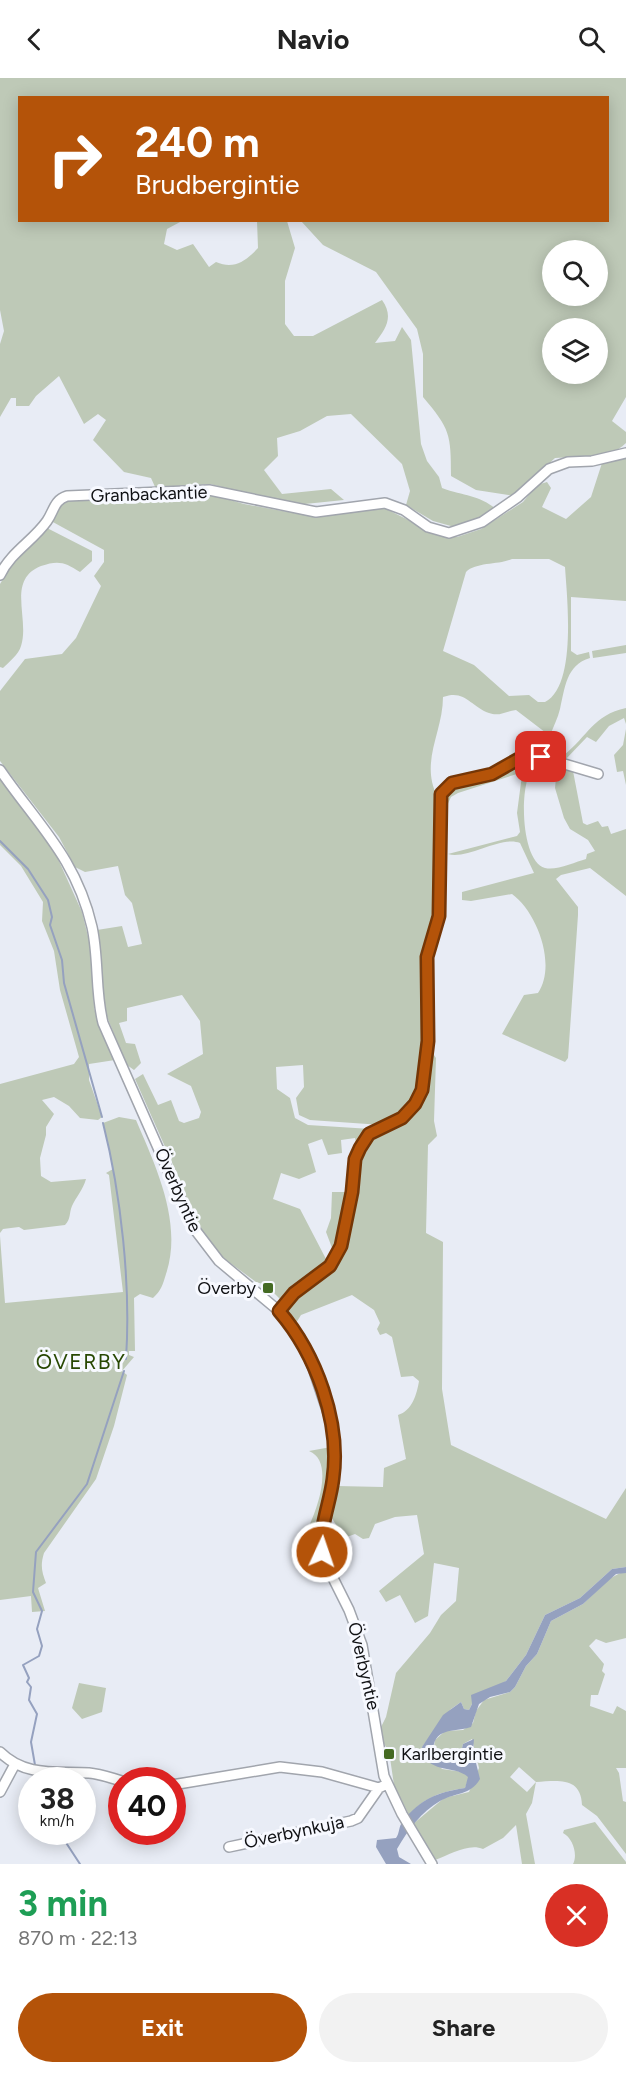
<!DOCTYPE html>
<meta charset="utf-8">
<style>
:root{--surface:#fff;--page:#f2f2f2;--text:#222;--muted:#767676;--accent:#b45309}
body{margin:0;font-family:Figtree,sans-serif;background:var(--page);color:var(--text);height:100vh;display:flex;flex-direction:column;font-size:22px;white-space:nowrap}
*{box-sizing:border-box;margin:0}
p{font-size:20px;color:var(--muted)}
.icon{flex:none;width:33px;height:33px;fill:none;stroke:currentColor;stroke-width:2;stroke-linecap:round;stroke-linejoin:round}
.map{position:relative;height:1786px;overflow:hidden}
.side{display:flex;flex-direction:column;background:var(--surface);flex:1}
.side>*{flex:none}
.top-card{position:absolute;left:18px;top:18px;width:591px;height:126px;border-radius:0px;box-shadow:0 3px 15px #0003;background:#b45309;color:#fff;overflow:hidden}
.fabs{position:absolute;left:542px;top:162px;display:grid;gap:12px}
.fabs a{display:grid;place-items:center;width:66px;height:66px;border-radius:50%;background:var(--surface);box-shadow:0 3px 15px #0003;font-size:30px}
.speed{position:absolute;left:18px;top:1689px;display:flex;gap:12px;font-size:30px;font-weight:700;text-align:center}
.speed>*{display:grid;place-content:center;width:78px;height:78px;border-radius:50%;background:var(--surface);box-shadow:0 3px 15px #0003;line-height:1}
.speed small{font-size:15px;font-weight:400}
.speed .limit{border:9px solid #d22;background:#fff;color:#111}
.pin{position:absolute;display:grid;place-items:center;width:51px;height:51px;color:#fff;margin:-26px;border-radius:12px;box-shadow:0 3px 9px #0006}
.me{position:absolute;width:66px;margin:-33px;rotate:3deg;stroke-linejoin:round;filter:drop-shadow(0 0 4px #0008)}
.turn{display:flex;align-items:center;gap:21px;height:126px;padding:0 18px;font-size:27px}
.turn .icon{width:78px;height:78px;stroke-width:2.5}
.turn b{display:block;font-size:42px;line-height:51px}
.round{display:grid;place-items:center;flex:none;width:63px;height:63px;border-radius:32px;background:var(--page)}
.overview{display:flex;align-items:center;justify-content:space-between;height:102px;padding:0 18px}
h1{font-size:36px;font-weight:700;line-height:45px;color:#1e9e55}
.primary-button{display:flex;gap:12px;margin-top:auto;padding:12px 18px}
.primary-button a{flex:1;height:69px;border-radius:36px;background:var(--accent);color:#fff;font-size:24px;font-weight:700;line-height:69px;text-align:center}
.primary-button a+a{background:var(--page);color:var(--text)}
header{display:flex;justify-content:space-between;align-items:center;height:78px;padding:0 18px;background:var(--surface);font-size:27px;font-weight:700}
.map>svg:first-child{display:block}
.green{fill:#bec9b7;fill-rule:evenodd}
.water{fill:#95a1bf}
.lines{fill:none;stroke-linecap:round;stroke-linejoin:round}
.stream{stroke:#95a1bf;stroke-width:2}
.minor-casing{stroke:#a1a5ad;stroke-width:12}
.minor{stroke:#fff;stroke-width:9}
.route-casing{stroke:#753606;stroke-width:15}
.route{stroke:#b45309;stroke-width:10}
.poi-dot{fill:#446a23;stroke:#f7f9ff;stroke-width:2}
.labels{text-anchor:middle;stroke-width:6;stroke-linejoin:round;paint-order:stroke}
.street-label{font-size:18px;fill:#101114;stroke:#f7f9ff}
.poi-label{font-size:18px;fill:#101114;stroke:#f7f9ff;text-anchor:end}
.quarter-label{font-size:21px;letter-spacing:1.5px;fill:#284803;stroke:#f7f9ff}
</style>
<header><svg class="icon" aria-label="back" viewBox="0 0 24 24"><path d="M15 5l-7 7 7 7"/></svg>Navio<svg class="icon" aria-label="search" viewBox="0 0 24 24"><circle cx="10" cy="10" r="6"/><path d="M15 15l6 6"/></svg></header>
<div class="map">
<svg width="626" height="1786" viewBox="0 0 626 1786">
<rect width="100%" height="100%" fill="#e8ecf5"/>
<path class="green" d="M0,0H626V319L612,343L626,354V365C607,384 579,378 555,380L514,418L476,412L451,398C451,356 450,351 423,319V276L417,251L376,194L323,167L301,143L608,142V20H20V142L182,143L167,151L164,166L177,172L193,166L209,189L216,184C234,192 246,183 258,170L257,143H287L295,170L285,203V246L294,258H313L382,222C394,239 386,250 375,265L395,263L402,249L411,262L421,366L427,383L439,399L442,410C464,418 479,417 496,431L458,450L433,443L406,427L410,413L402,386L351,336L327,338L300,353L277,360L278,378L264,392L282,416L331,411L344,422L295,427L210,406L156,411L151,400L124,394L93,362L106,342L98,336L84,346L59,298L36,318L29,328H16V320H11L0,339V266L4,253L0,232ZM552,172H597V218H552ZM552,250H597V296H552Z
M626,379V523L571,519V573L577,577L589,574L590,580C566,587 565,610 560,631C558,640 553,649 550,658L516,632C506,633 499,639 489,635C470,628 465,611 443,619C443,654 420,683 437,718L436,833L427,863L423,890L424,962L436,980L434,1043L437,1058L428,1067L426,1155L443,1164L442,1311L451,1367L606,1441L626,1410V1489L612,1491L580,1520L545,1537L526,1577L506,1603L472,1626L469,1632L464,1631L461,1624L451,1631L422,1669L442,1691L463,1694L469,1699L465,1710C441,1714 426,1718 409,1737L394,1707L389,1673L384,1666L381,1649L386,1639L396,1595L430,1555L441,1537L456,1523L459,1490L434,1485L428,1538L415,1545L400,1517L386,1524L379,1513L424,1476L417,1437L395,1439L375,1446L369,1460L363,1461L355,1456L344,1460L330,1437L337,1408L383,1409L384,1390L406,1381L398,1337C412,1333 417,1316 419,1303L413,1298L401,1299L392,1259L386,1255L380,1257L377,1251L380,1245L374,1232L352,1217L301,1237L296,1245L280,1221L266,1207L256,1204L222,1179L206,1161L190,1131L178,1098L135,1001L143,996L158,1027L171,1022L179,1043L184,1045L199,1040L201,1034L191,1008L167,996L203,976L200,943L182,917L127,930V943L119,945L126,965L135,966L141,985L134,992L127,987L105,934L97,852L122,848L128,869L142,866L132,825L125,817L118,788L85,794L75,789L59,759L0,683V613L25,581L62,576L76,560L101,508L94,498L104,484V472L51,443L60,426L66,422L162,420L206,415L244,426L299,436H334L373,428L386,431L437,456L457,459L481,451L523,424L537,407L547,404L551,410L542,429L566,441L591,419L602,385ZM512,481H549L565,489C567,520 577,608 545,624H538L529,617L509,618L474,587L443,573L466,494C476,484 499,487 512,481ZM303,987L304,1009L296,1020L299,1037L310,1042L382,1047C359,1075 357,1078 354,1114H332L331,1140L326,1154L337,1183L326,1181L300,1131L273,1121L281,1095L299,1101L316,1094L308,1066L322,1061L328,1077L342,1075L341,1062L355,1060L357,1070L371,1051L308,1047L295,1040L290,1020L277,1011L276,989Z
M47,450L92,473V483L80,494C65,484 58,482 41,488C6,502 30,541 21,568C19,576 9,584 3,590L0,589V506L21,472L40,460Z
M626,567V575L593,580L592,573Z
M626,630V646L624,640L609,648L596,664L587,659L565,682L539,676L551,665L555,675L564,677C588,658 593,637 626,630Z
M626,651V707L623,693L617,694L614,677L623,667Z
M531,680L573,693L583,745L587,747L598,743L602,749L608,748L611,756L626,751V818L590,790L561,797L556,801L578,829V837L568,980L565,984L502,956L524,917L538,915C557,887 537,834 512,816L471,823L462,822V814L534,795L520,765C502,757 467,782 448,776L517,758L520,754L517,735L522,697L520,695L458,715L451,719L445,732V714ZM535,686L557,689L555,710L564,740L570,751L588,762L595,773L587,776L586,781C575,784 556,793 545,790C520,783 518,702 535,686Z
M0,701L54,772L82,834L93,879L94,930L102,955L115,982L89,986V1002L102,1039L98,1042L80,1040L69,1028L54,1019L42,1022L54,1036L46,1049V1057L40,1080L41,1098L51,1104L86,1101C83,1112 76,1119 72,1128C69,1135 71,1141 65,1147L24,1152L19,1149L3,1151L0,1155V1006L74,986L79,979L60,912L54,873L42,843L43,824L21,788L0,767Z
M119,1039L136,1042C156,1089 183,1145 166,1196C163,1206 161,1213 153,1220L140,1216L134,1220L135,1273H129V1277L134,1279L122,1293L127,1297L114,1348L96,1401L44,1475C40,1488 42,1494 46,1505L38,1510L45,1533L32,1534L31,1518L0,1522V1158L5,1225L123,1214L109,1097L106,1095L113,1091L103,1045Z
M331,1369L326,1422L317,1451V1466L298,1468C311,1450 339,1385 309,1373Z
M622,1494L626,1495V1560L606,1565L596,1561L589,1568L604,1586L602,1593L605,1596L598,1617H591L590,1628L613,1636L617,1628L626,1633V1690H616L619,1695L623,1723L626,1724V1776L597,1738L582,1727C581,1698 557,1703 536,1704L532,1725L526,1736L535,1786H522L516,1747L503,1760L483,1771C468,1765 450,1777 435,1782L413,1746L444,1720L469,1714L479,1690L472,1661L463,1666L460,1679L446,1677L442,1680L435,1679L433,1675L435,1662L445,1653L463,1652L473,1645L476,1633L484,1622L510,1614L515,1609L526,1588L537,1576L551,1543L583,1526L609,1501ZM519,1689L536,1704L527,1714L510,1699Z
M79,1605L106,1610L102,1634L82,1641L72,1630Z
M595,1744L626,1784V1786H573C578,1777 573,1760 563,1755L564,1752Z"/>
<path class="water" d="M626,1489V1495L616,1496L583,1526L551,1543L537,1576L526,1588L515,1609L510,1614L490,1619L479,1626L471,1649C453,1655 433,1648 433,1675L435,1679H460L463,1666L474,1661L473,1673L480,1701C470,1718 456,1714 440,1723C421,1734 408,1752 397,1771L399,1779L411,1786H386L376,1769L377,1762L396,1760C400,1755 398,1749 403,1743C420,1721 438,1714 465,1710L468,1699C454,1686 425,1697 422,1669L443,1637L461,1624L464,1631L469,1632L472,1626L471,1617L506,1603L526,1577L545,1537L580,1520L612,1491Z"/>
<g class="lines">
<path class="stream" d="M0,763L28,791L48,822L52,839L50,847L62,882L64,905L102,1039
M103,1045C121,1116 131,1207 126,1281
M35,1687L31,1664L37,1636L29,1622L31,1609L27,1604L29,1600L23,1587L39,1578L42,1568L37,1551L42,1533L33,1514L36,1474L87,1406L124,1293
M35,1698V1702
M59,1754L80,1786"/>
<defs>
<path id="minor" d="M0,497C11,474 33,463 47,443C54,433 54,422 67,418L209,412L316,434L385,425L404,432L428,449L449,455L482,444L518,419L549,391L568,384L592,383L626,375
M0,692C38,747 76,780 92,849C99,881 95,914 103,945L193,1149L219,1183L279,1233L300,1260L312,1287L329,1338L335,1370L331,1417L321,1458L324,1482L349,1532L362,1567L384,1698L402,1736L432,1786
M279,1233L294,1215L330,1188L341,1168L352,1114L355,1081L360,1070L369,1056L402,1040L415,1026L422,1012L428,963L427,879L439,838L441,716L452,705L492,696L528,678L541,679L598,696
M0,1674C25,1699 56,1693 89,1695C100,1696 111,1700 122,1703
M172,1707L280,1689L322,1694L379,1710L387,1706
M0,1714L15,1686
M229,1769L351,1743L358,1740L379,1710"/>
</defs>
<use href="#minor" class="minor-casing"/>
<use href="#minor" class="minor"/>
</g>
<g class="lines">
<defs>
<path id="route" d="M322,1474C319,1449 330,1426 333,1401C341,1344 316,1276 279,1233L294,1215L330,1188L341,1168L352,1114L355,1081L360,1070L369,1056L402,1040L415,1026L422,1012L428,963L427,879L439,838L441,716L452,705L492,696L522,679H541"/>
</defs>
<use href="#route" class="route-casing"/>
<use href="#route" class="route"/>
</g>
<g class="poi-dot">
<rect x="262" y="1204" width="12" height="12" rx="3"/>
<rect x="383" y="1670" width="12" height="12" rx="3"/>
</g>
<g class="labels">
<g class="street-label">
<text transform="translate(149 416) rotate(-2)" y="6">Granbackantie</text>
<text transform="translate(178 1112) rotate(66)" y="6">Överbyntie</text>
<text transform="translate(364 1588) rotate(77)" y="6">Överbyntie</text>
<text transform="translate(294 1754) rotate(-12)" y="6">Överbynkuja</text>
</g>
<g class="poi-label">
<text x="256" y="1216">Överby</text>
<text x="401" y="1682" text-anchor="start">Karlbergintie</text>
</g>
<g class="quarter-label">
<text x="81" y="1291">ÖVERBY</text>
</g>
</g>
</svg>
<div class="fabs">
<a><svg class="icon" aria-label="search" viewBox="0 0 24 24"><circle cx="10" cy="10" r="6"/><path d="M15 15l6 6"/></svg></a>
<a><svg class="icon" aria-label="layers" viewBox="0 0 24 24"><path d="M12 4l9 5-9 5-9-5zM3 14l9 5 9-5"/></svg></a>
</div>
<div class="speed"><div>38<small>km/h</small></div><div class="limit">40</div></div>
<div class="pin" style="left:541px;top:679px;background:#d93025"><svg class="icon" aria-label="arrive" viewBox="0 0 24 24"><path d="M6 21V4h12l-3 4 3 4H6"/></svg></div>
<svg class="me" style="left:322px;top:1474px" viewBox="-20 -20 40 40"><circle r="17" fill="#b45309" stroke="#fff" stroke-width="3"/><path d="M0-11L8 9 0 5-8 9z" fill="#fff"/></svg>
<div class="top-card">
<div class="turn"><svg class="icon" aria-label="right" viewBox="0 0 24 24"><path d="M7 20v-9h11M14 6l5 5-5 5"/></svg><div><b>240 m</b>Brudbergintie</div></div>
</div>
</div>
<section class="side">
<div class="overview"><div><h1>3 min</h1><p>870 m · 22:13</p></div><a class="round" style="background:#d93025;color:#fff"><svg class="icon" aria-label="close" viewBox="0 0 24 24"><path d="M6 6l12 12M18 6L6 18"/></svg></a></div>
<div class="primary-button"><a>Exit</a><a>Share</a></div>
</section>
